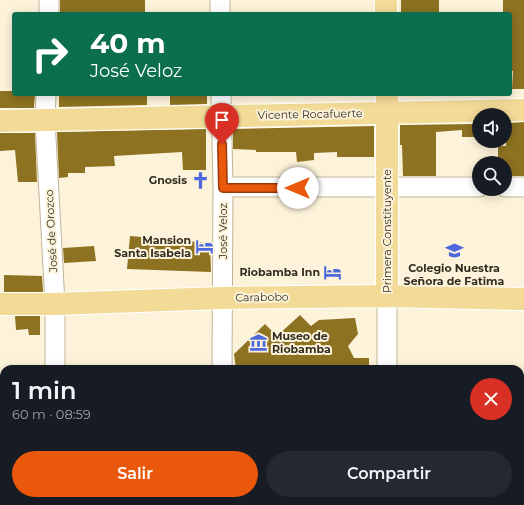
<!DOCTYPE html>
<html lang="es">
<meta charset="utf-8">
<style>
:root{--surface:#171b24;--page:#242831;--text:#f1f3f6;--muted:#9ea1a6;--accent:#ea580c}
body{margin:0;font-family:Montserrat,sans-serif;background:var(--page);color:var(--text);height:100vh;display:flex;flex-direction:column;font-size:15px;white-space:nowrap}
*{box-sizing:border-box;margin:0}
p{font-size:13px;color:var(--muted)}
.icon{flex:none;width:22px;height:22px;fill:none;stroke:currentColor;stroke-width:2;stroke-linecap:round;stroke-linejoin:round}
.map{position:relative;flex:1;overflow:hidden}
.side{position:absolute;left:0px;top:365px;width:524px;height:140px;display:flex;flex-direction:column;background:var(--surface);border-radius:12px 12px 0 0;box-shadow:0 2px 10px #0003}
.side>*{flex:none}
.top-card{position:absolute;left:12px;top:12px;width:500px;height:84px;border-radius:4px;box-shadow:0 2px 10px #0003;background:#0b6e4f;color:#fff;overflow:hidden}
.fabs{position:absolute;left:472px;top:108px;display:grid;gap:8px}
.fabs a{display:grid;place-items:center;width:40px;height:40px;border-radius:50%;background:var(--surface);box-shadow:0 2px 10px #0003;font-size:20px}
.pin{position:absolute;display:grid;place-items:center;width:34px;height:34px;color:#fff;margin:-41px -17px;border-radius:50% 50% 50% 0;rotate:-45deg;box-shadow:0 0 4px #0007}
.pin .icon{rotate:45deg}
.me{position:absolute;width:44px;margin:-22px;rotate:270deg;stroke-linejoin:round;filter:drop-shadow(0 0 3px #0008)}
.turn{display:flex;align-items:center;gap:14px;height:84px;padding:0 12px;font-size:18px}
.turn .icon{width:52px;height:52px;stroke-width:2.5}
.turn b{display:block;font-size:28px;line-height:34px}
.round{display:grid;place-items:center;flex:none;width:42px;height:42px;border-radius:21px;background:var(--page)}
.headline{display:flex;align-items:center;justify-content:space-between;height:68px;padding:0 12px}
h1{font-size:24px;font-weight:600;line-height:30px}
.cta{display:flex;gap:8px;margin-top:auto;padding:8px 12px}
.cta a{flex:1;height:46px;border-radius:24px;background:var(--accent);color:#fff;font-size:16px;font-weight:600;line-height:46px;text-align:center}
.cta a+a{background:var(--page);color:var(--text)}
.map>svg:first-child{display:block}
.building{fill:#8d7221}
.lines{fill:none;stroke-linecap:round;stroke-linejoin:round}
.minor-casing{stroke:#c0b597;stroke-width:21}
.major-casing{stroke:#fff;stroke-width:24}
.minor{stroke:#fff;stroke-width:19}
.major{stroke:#f2da97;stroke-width:22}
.route-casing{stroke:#983908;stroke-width:10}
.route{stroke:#ea580c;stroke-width:7}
.labels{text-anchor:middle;stroke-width:4;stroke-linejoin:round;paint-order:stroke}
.street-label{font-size:11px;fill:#312d20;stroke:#fdf3da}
.poi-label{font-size:11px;font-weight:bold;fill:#312d20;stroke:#fdf3da;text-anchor:end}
</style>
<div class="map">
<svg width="524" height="505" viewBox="0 0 524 505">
<rect width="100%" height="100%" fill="#fdf3da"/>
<path class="building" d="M60,0H145V14H60Z
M401,0H439V14H401Z
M503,0H524V89H512L513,71H510V14H503Z
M0,91H14V94H35L34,108H0Z
M59,94H147V105L59,107Z
M170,94H207V104L170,105Z
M524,122V176H505V163H498V146H506V123Z
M476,124L477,137H462V130L436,132V176H403L402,145H400V125Z
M374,126V157H337V152L314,153V160L297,162L296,152H256V150L233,149V129Z
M206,129V170H183L182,152L114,156L115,166L85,167V173H68V177L59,178L57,132Z
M0,133H35L37,182H18L15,150L0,151Z
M130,236L210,243L211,272L127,269Z
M94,246L96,261L64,263L63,248Z
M4,275L42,276L43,292H4Z
M300,315L311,326L319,320L355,318L358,334L348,346L354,358H369V369H236L234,354L265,324L277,336Z
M15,316H40V335H29L28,329L16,330Z"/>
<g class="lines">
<defs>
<path id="minor" d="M220,0V14
M49,14V0
M46,94L45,120L55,304V369
M221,94L223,187L222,369
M223,187H479
M505,187H524
M387,369V296
M520,453H524
M0,468H4
M388,501V505
M57,505V501
M222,505V501"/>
<path id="major" d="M386,0V14
M387,94V296
M0,121L524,110
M0,304H55L222,298L387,296L524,299"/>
</defs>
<use href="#minor" class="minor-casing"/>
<use href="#major" class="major-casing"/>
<use href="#minor" class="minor"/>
<use href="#major" class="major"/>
</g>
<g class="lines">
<defs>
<path id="route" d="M222,144L223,188H298"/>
</defs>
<use href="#route" class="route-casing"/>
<use href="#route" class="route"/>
</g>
<defs>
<symbol id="church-bare" viewBox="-9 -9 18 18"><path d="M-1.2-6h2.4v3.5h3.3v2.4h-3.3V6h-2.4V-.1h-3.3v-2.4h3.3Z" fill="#4d69dd" stroke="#fdf3da" stroke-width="2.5" paint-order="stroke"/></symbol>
<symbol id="hotel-bare" viewBox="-9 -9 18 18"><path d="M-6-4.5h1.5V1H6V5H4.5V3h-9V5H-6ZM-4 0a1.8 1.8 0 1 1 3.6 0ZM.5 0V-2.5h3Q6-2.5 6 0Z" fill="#4d69dd" stroke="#fdf3da" stroke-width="2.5" paint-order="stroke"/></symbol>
<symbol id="school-bare" viewBox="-9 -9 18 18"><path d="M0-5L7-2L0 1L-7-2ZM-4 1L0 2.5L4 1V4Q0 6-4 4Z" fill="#4d69dd" stroke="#fdf3da" stroke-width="2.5" paint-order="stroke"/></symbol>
<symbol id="museum-bare" viewBox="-9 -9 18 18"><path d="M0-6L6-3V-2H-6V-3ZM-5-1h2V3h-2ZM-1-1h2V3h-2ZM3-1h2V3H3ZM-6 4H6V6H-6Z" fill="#4d69dd" stroke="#fdf3da" stroke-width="2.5" paint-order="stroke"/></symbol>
</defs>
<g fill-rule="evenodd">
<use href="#church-bare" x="188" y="168" width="25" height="25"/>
<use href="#hotel-bare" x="192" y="234" width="25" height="25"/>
<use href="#school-bare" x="442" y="238" width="25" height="25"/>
<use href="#hotel-bare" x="320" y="260" width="25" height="25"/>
<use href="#museum-bare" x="246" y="330" width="25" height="25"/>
</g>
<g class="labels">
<g class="street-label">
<text transform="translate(310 114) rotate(-1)" y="4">Vicente Rocafuerte</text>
<text transform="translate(51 231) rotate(-93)" y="4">José de Orozco</text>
<text transform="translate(223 231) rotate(-90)" y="4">José Veloz</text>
<text transform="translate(387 231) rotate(-90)" y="4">Primera Constituyente</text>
<text transform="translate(262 297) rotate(-1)" y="4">Carabobo</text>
</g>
<g class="poi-label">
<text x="187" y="184">Gnosis</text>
<text x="191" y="244">Mansion<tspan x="191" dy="13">Santa Isabela</tspan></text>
<text x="454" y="272" text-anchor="middle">Colegio Nuestra<tspan x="454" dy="13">Señora de Fatima</tspan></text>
<text x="320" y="276">Riobamba Inn</text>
<text x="272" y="340" text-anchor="start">Museo de<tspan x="272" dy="13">Riobamba</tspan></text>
</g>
</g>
</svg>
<div class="fabs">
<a><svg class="icon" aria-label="sound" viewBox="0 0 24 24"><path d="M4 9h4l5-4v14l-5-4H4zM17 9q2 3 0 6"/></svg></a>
<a><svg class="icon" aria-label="search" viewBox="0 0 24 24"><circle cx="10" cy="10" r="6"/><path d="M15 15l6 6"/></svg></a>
</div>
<div class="pin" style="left:222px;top:144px;background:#d93025"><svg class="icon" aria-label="arrive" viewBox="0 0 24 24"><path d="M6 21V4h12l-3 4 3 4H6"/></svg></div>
<svg class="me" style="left:298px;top:188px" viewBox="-20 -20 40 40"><circle r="19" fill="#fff"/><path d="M0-13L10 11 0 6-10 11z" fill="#ea580c"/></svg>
<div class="top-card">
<div class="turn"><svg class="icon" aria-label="right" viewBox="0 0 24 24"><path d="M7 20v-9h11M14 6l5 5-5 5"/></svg><div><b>40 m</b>José Veloz</div></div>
</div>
<section class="side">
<div class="headline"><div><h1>1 min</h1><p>60 m · 08:59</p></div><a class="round" style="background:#d93025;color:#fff"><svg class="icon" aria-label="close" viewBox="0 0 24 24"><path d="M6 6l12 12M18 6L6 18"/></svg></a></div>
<div class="cta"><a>Salir</a><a>Compartir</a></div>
</section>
</div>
